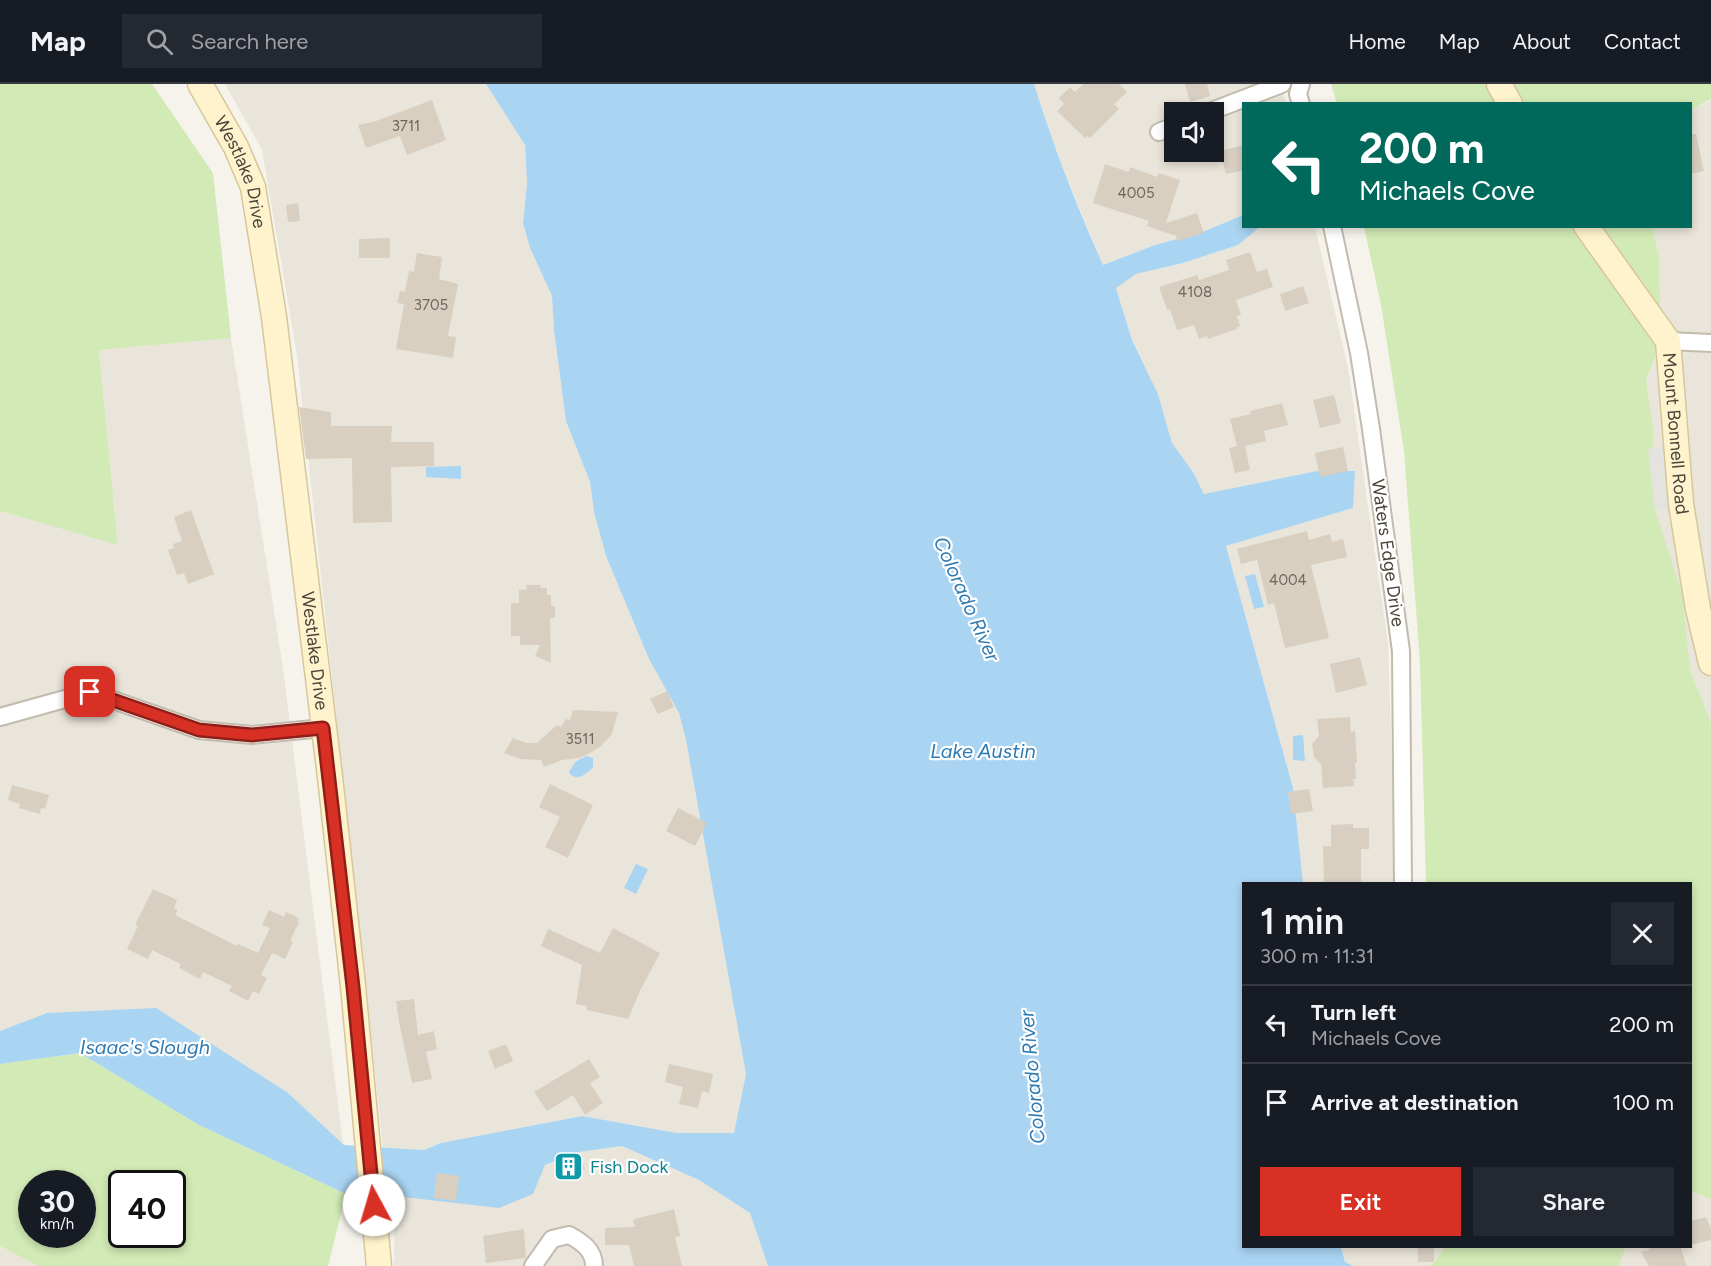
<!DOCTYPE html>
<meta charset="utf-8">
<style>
:root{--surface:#171b24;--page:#242831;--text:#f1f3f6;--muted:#9ea1a6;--line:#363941;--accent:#d93025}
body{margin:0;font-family:Figtree,sans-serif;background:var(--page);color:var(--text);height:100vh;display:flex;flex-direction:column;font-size:22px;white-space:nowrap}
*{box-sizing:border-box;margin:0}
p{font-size:20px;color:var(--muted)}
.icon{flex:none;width:33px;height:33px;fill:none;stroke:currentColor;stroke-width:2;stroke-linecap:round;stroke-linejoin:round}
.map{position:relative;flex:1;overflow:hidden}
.drawer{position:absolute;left:1242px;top:798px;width:450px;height:366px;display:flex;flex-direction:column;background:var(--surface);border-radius:0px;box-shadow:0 3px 9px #0003}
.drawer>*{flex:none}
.top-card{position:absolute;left:1242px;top:18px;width:450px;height:126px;border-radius:0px;box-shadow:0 3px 9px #0003;background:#00695c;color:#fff;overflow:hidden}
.fabs{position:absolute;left:1164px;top:18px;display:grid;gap:12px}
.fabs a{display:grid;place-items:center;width:60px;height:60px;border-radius:0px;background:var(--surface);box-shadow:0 3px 9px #0003;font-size:30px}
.speed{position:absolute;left:18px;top:1086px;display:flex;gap:12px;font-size:30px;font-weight:700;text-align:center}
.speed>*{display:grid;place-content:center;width:78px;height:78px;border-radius:50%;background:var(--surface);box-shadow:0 3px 9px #0003;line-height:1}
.speed small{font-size:15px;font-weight:400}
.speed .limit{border:3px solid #111;border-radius:9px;background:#fff;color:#111}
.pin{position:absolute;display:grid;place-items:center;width:51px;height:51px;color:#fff;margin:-26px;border-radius:12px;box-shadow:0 3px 9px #0006}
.me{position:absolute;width:66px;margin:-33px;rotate:354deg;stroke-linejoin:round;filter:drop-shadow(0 0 4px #0008)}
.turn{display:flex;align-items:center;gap:21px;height:126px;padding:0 18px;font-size:27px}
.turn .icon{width:78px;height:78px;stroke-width:2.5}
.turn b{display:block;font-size:42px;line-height:51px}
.round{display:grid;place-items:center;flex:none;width:63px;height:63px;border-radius:0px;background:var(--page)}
.head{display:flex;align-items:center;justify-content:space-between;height:102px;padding:0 18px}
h1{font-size:36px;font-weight:600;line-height:45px}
.action{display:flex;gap:12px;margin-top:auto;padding:12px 18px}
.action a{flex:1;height:69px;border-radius:0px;background:var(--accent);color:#fff;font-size:24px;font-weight:600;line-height:69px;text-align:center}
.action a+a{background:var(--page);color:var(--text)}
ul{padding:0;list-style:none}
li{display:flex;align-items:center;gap:18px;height:78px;padding:0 18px;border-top:2px solid var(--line)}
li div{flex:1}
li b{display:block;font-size:22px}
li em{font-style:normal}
header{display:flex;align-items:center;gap:36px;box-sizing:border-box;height:84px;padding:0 30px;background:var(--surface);border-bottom:2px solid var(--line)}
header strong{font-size:28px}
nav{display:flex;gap:33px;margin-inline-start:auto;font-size:21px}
.search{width:420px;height:54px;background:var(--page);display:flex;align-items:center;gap:15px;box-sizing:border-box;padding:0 21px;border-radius:0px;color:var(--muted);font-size:22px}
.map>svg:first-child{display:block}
.residential{fill:#eae5da;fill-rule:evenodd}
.green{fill:#d2eab5;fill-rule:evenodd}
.parking{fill:#e5e3e0}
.water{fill:#a9d4f2}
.building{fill:#d8cfc1}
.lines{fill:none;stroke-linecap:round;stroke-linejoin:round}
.street-casing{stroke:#c2bbae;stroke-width:20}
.secondary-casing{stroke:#d6c79b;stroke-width:27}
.street{stroke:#fff;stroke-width:16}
.secondary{stroke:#fff3cd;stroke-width:24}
.route-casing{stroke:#8d1f18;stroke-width:15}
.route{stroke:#d93025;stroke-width:10}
.labels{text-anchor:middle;stroke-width:4.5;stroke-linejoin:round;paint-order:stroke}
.number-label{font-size:15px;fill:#6e675b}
.street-label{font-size:18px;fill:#4b4439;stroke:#fff}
.culture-label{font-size:18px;fill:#0d838f;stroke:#fff;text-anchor:start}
.water-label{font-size:20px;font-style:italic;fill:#2e7ab2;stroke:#fff}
</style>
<header>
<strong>Map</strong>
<div class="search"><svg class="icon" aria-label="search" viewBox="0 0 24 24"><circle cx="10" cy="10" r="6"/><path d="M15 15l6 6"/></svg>Search here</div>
<nav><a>Home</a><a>Map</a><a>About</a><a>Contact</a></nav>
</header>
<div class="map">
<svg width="1711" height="1182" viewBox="0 0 1711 1182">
<rect width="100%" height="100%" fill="#f6f3ec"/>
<path class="residential" d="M225,0H486L525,61L527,99L523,139L530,164L552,212L554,246L566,337L590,398L594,428L606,472L649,575L679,629L686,656L746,990L734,1050L677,1049L582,1032L441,1059L424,1066L383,1063L297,271L262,66Z
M1034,0H1281L1286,19L1244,20L1243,131L1205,147L1155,161L1103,181L1070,101L1044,34ZM1174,28H1214V68H1174Z
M1711,16V639L1690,585L1655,426L1641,313L1661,256L1659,172L1652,143L1690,142L1691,26Z
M1260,143H1315L1348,284L1388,559L1396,799H1303L1293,704L1226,462L1353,424L1318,387L1204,410L1193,388L1172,359L1158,310L1132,256L1116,203L1136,190L1183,179L1238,161Z
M231,254L283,584L343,1061L288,1009L47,929L0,947V427L118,460L99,266Z
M622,1062L699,1096L750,1129L768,1182H394L395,1112L545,1081L579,1068Z
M1691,1107L1711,1115V1182H1619L1626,1163L1690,1162Z
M0,1162L38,1182H0Z
M1341,1163H1445L1431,1182H1353L1345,1178Z"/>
<path class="green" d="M0,0H152L213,89L231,254L99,266L118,461L0,427Z
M1331,0H1711V15L1691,26L1690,20H1337Z
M1364,143H1652L1659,172L1661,256L1646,297L1653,346L1655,426L1682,509L1690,585L1711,639V1115L1691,1107L1690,800L1426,799L1420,578L1404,367L1381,221Z
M80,969L199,1041L346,1110L328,1182H38L0,1162V980ZM32,1100H82V1150H32ZM122,1100H172V1150H122Z
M1445,1163H1626L1619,1182H1431Z"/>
<path class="parking" d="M1664,363L1671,425L1655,426L1648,365Z"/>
<path class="water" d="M486,0H1034C1053,62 1077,122 1103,181L1155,161L1205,147L1243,131L1244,142L1260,143L1238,161L1183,179L1136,190L1116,204L1132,256L1158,310L1172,359L1193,388L1204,410L1317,387H1355L1353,424L1226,462L1293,704L1303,799L1244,800V1162L1341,1163L1345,1178L1353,1182H768L750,1129L699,1096L622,1062L579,1068L545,1081L533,1110L499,1124L395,1112L346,1110L199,1041L80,969L0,980V947L47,929L156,924L288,1009L344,1061L424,1066L441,1059L582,1032L677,1049H734L746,990L686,656L679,629L649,575L606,472L594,428L590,398L566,337L554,246L552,212L530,164L523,139L527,99L525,61Z
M461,382V395L426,393V383Z
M1255,490L1264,523L1254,525L1245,492Z
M1303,651L1305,677L1293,676V652Z
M586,672L593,674V683C587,690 575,699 569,688L575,678Z
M636,780L648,785L636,810L624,804Z"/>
<path class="building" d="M1083,0H1119L1127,8L1114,20L1119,25L1090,54L1087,52L1085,54L1057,27L1064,20L1059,14L1070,3L1075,8Z
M1185,0H1207L1210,12L1190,18Z
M432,16L446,56L407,71L400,52L366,64L358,41L376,37Z
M1690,50H1696L1704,87L1690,90Z
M1244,61V86L1226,90L1220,67Z
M1105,80L1129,88L1130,83L1157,93L1159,89L1180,96L1166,139L1197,129L1204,149L1178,157L1176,152L1147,142L1149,137L1093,119Z
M298,119L300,137L288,138L286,121Z
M390,154V174H359V155Z
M1250,168L1257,188L1267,185L1273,203L1236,216L1241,231L1237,232L1240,242L1236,244L1237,245L1208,255L1207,252L1199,255L1194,241L1177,246L1170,225L1167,226L1159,203L1197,191L1199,196L1229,186L1226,176Z
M417,169L442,173L439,195L458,200L448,252L456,253L453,274L396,265L404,220L397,219L400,207L405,208L409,187L414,188Z
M1303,202L1309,219L1285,227L1280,210Z
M1334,311L1341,339L1320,344L1313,316Z
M1282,319L1288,341L1264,347L1266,357L1245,362L1250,386L1235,389L1229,364L1237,362L1230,335L1251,330L1250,327Z
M299,323L331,328V342H392L391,358H434V382L391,383L392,438L353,439L352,374L306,375Z
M1343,363L1348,387L1320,393L1315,369Z
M191,426L214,490L188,500L184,489L177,491L168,466L174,464L173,460L182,457L174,433Z
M1307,447L1309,456L1330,450L1332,458L1343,455L1347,473L1311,481L1329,554L1285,564L1274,519L1268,521L1257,476L1241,480L1237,465Z
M526,501H540L541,504H547V511H551V522H555V534H550L551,579L535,572L540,561H520V552H511V519H519V506L527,505Z
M1360,573L1367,601L1336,609L1330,580Z
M667,607L674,623L658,630L650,615Z
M573,626L618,628L612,650L600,663L590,669L579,674L562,676L544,683L541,676L520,675L504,669L513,654L526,659H537L557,641L561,643L566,635L570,636Z
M1350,633L1351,648L1355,647L1357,679H1355L1356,695H1353L1354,702L1323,704L1321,680L1314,673L1312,660L1319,652L1317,635Z
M550,700L593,721L568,774L545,763L560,733L539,723Z
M12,701L49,711L45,725L41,724L40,730L19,724L20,720L8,716Z
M1309,705L1313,727L1291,730L1288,708Z
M678,724L707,739L695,762L666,747Z
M1353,740V744H1369V765H1361V800H1324L1323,762H1331V741Z
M153,805L177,816L174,824L178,826L175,831L237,862L238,860L258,869L270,844L262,841L269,826L284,833L286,828L299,834L297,837L299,838L290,857L293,858L285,875L272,869L261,891L267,894L259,910L253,907L248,917L229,907L232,902L203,888L200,895L179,884L181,880L156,868L152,866L148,875L127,865L138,842L135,841Z
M613,844L660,869L640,907L628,935L587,926V922L576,920L582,881L541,862L548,845L600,869Z
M414,915L418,951L434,947L437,965L426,968L432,995L412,999L399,938L396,917Z
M506,960L513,977L495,985L488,967Z
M589,975L600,993L590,999L603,1019L585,1031L573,1011L547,1027L534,1008Z
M669,980L713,990L709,1009L702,1007L698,1024L679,1020L683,1003L665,998Z
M579,1071L585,1085L560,1096L554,1082Z
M437,1089L459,1092L456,1117L434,1114Z
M674,1125L680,1152L675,1153L682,1182H634L629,1161H605V1144L635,1143L633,1137L635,1135Z
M1706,1133L1711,1145V1156L1690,1161V1137Z
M524,1145L526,1174L486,1179L483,1152Z
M1418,1162H1434V1178H1418Z
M1649,1162H1680L1687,1182H1649L1641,1168L1650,1166Z"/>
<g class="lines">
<defs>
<path id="street" d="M1301,20L1298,10L1301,0
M1209,28L1282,0
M1159,48L1174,42
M1332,142L1359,269L1371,345L1401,567L1403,800
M1668,257L1711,259
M0,633L90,608L199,646L252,651L323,644
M533,1182L552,1155L569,1151C582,1158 594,1166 594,1182"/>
<g id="secondary">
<path id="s1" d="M200,0L236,63L253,103L274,233L330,693L353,902L379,1182"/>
<path d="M1499,0L1510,20"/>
<path id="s2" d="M1586,142L1668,257L1681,420L1698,525L1711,579"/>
</g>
</defs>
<use href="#street" class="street-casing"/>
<use href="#secondary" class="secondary-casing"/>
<use href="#street" class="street"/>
<use href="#secondary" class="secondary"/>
</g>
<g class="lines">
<defs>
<path id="route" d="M90,608L199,646L252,651L323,644L353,903L374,1121"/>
</defs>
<use href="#route" class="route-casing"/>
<use href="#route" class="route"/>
</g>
<defs>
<symbol id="building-square" viewBox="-11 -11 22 22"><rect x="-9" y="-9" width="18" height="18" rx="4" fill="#0f9aa8" stroke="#fff"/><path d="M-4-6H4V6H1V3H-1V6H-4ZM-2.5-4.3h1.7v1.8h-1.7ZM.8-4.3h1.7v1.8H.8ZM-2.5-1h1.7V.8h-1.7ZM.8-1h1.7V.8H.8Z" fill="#fff"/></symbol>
</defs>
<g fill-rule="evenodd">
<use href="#building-square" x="552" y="1066" width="33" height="33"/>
</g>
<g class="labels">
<g class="number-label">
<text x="406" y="47">3711</text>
<text x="1136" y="114">4005</text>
<text x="1195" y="213">4108</text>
<text x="431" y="226">3705</text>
<text x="1288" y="501">4004</text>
<text x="580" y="660">3511</text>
</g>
<g class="street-label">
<text dy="6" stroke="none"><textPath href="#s1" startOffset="98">Westlake Drive</textPath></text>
<text dy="6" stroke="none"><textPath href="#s2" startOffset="234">Mount Bonnell Road</textPath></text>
<text transform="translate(1388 469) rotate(82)" y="6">Waters Edge Drive</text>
<text dy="6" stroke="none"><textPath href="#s1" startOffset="584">Westlake Drive</textPath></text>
</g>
<g class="culture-label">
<text x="590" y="1089">Fish Dock</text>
</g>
<g class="water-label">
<text transform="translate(967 515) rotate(66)" y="7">Colorado River</text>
<text x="983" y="674">Lake Austin</text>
<text x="145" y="970">Isaac's Slough</text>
<text transform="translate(1032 993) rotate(-95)" y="7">Colorado River</text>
</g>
</g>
</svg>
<div class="fabs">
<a><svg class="icon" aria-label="sound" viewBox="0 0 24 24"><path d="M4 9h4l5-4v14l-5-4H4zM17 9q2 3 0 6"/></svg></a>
</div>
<div class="speed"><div>30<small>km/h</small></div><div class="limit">40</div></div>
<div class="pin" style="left:90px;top:608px;background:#d93025"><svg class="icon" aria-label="arrive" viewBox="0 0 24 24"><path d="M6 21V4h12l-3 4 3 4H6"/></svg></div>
<svg class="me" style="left:374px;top:1121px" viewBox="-20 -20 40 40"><circle r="19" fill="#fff"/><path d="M0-13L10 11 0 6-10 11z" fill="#d93025"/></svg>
<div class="top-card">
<div class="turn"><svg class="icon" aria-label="left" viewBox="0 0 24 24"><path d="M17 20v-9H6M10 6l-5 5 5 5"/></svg><div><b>200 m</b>Michaels Cove</div></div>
</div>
<section class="drawer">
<div class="head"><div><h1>1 min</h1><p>300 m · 11:31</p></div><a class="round"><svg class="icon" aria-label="close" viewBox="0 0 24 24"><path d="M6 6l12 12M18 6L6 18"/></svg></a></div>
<ul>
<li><svg class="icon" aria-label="left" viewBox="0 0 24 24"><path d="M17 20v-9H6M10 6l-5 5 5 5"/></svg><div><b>Turn left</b><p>Michaels Cove</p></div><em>200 m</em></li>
<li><svg class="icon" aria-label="arrive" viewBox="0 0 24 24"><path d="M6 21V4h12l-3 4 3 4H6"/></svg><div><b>Arrive at destination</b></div><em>100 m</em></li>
</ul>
<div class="action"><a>Exit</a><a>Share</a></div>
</section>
</div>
